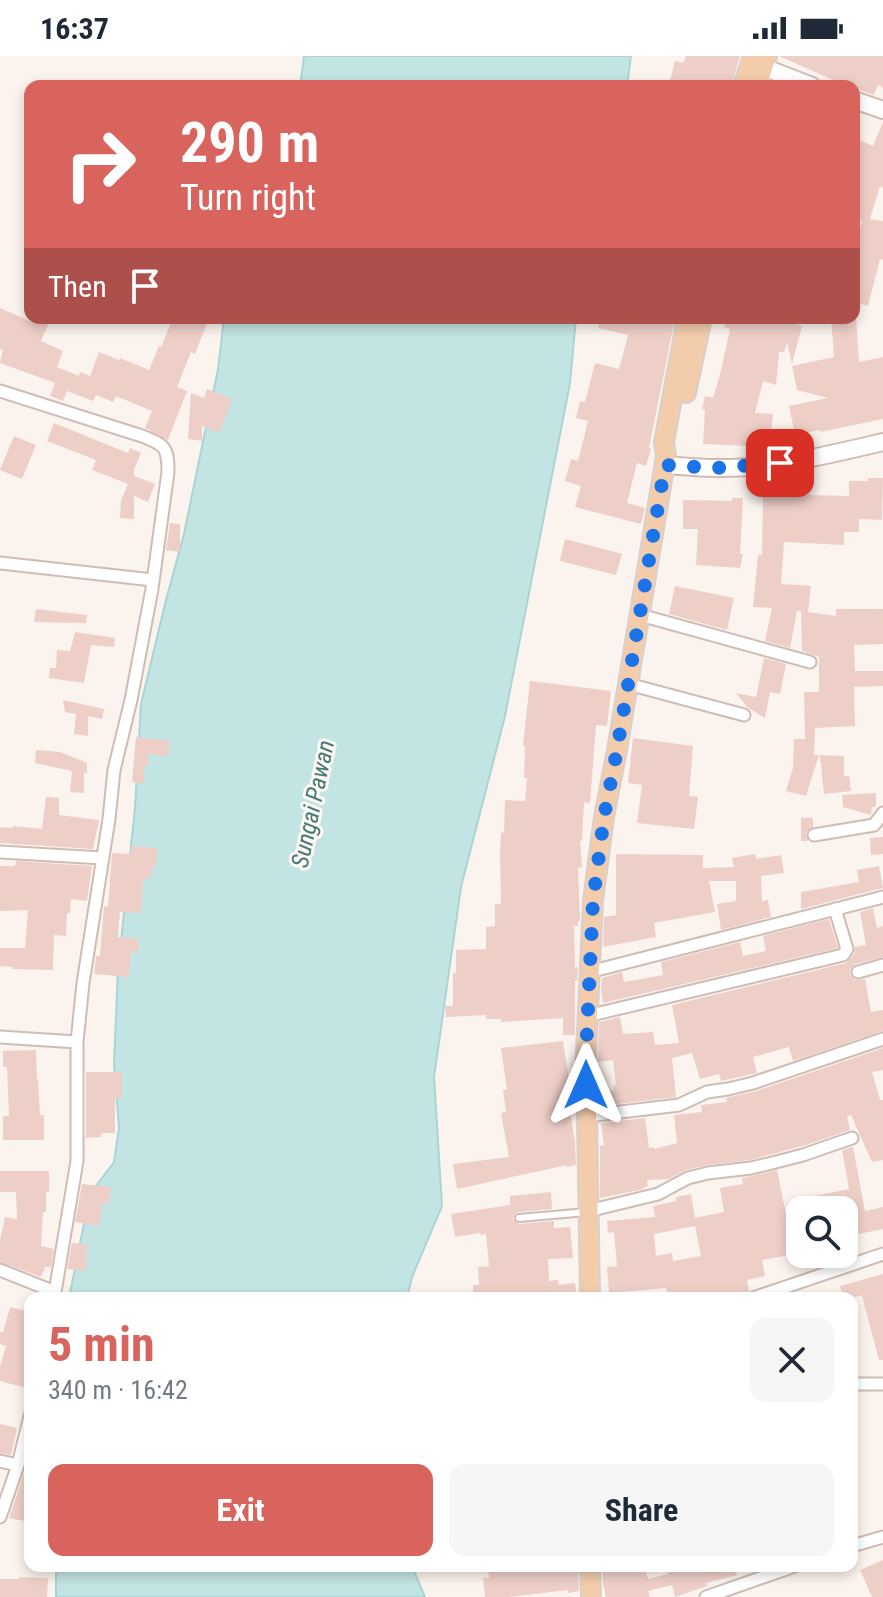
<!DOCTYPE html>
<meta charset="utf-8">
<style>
:root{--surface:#fff;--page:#f6f6f7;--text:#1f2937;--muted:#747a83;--accent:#d9645e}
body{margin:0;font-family:"Roboto Condensed",sans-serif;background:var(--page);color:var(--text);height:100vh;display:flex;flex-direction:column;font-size:30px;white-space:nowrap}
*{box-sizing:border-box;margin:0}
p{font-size:26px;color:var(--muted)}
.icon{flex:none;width:44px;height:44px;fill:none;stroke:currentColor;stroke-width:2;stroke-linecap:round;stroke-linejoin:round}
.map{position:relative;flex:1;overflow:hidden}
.panel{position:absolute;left:24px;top:1236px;width:834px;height:280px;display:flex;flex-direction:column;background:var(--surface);border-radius:16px;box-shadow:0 4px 12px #0003}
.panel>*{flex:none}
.hud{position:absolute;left:24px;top:24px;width:836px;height:244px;border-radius:16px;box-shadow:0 4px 12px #0003;background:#d9645e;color:#fff;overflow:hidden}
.tools{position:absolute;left:786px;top:1140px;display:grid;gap:16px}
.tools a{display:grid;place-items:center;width:72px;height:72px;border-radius:16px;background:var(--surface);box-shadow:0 4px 12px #0003;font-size:40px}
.pin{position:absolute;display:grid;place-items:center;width:68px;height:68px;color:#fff;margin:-34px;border-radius:16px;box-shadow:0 4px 12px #0006}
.me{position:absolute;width:88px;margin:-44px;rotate:0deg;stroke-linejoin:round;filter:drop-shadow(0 0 6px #0008)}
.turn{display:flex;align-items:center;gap:28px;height:168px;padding:0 24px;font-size:36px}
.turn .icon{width:104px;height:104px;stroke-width:2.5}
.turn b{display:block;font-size:56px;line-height:68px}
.then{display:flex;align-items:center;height:76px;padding:0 24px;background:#0003;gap:16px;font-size:30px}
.round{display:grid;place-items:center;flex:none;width:84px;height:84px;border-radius:16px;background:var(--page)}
.overview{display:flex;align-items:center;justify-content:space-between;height:136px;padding:0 24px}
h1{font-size:48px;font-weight:700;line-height:60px;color:var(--accent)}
.action{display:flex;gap:16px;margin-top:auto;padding:16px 24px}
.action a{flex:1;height:92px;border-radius:16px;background:var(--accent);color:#fff;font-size:32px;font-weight:700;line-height:92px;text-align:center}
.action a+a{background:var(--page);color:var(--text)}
.status{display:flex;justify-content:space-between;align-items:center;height:56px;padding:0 40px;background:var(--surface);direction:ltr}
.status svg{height:22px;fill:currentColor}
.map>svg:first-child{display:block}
.water{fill:#c2e4e3;stroke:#a9d5d4;stroke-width:2}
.building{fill:#eecfc7;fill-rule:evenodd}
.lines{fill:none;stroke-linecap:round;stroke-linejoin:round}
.lane-casing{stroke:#cfbcb5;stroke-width:10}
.street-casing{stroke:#cfbcb5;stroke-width:15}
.secondary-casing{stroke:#d2bbb3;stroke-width:20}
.primary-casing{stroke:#d8d0ce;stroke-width:22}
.lane{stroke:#fff;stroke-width:6}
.street{stroke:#fff;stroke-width:11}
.secondary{stroke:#fff;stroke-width:16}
.primary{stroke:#f3ccac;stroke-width:18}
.route{stroke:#1a73e8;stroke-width:14;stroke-dasharray:0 25.2}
.labels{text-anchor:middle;stroke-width:6;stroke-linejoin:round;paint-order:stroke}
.water-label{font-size:24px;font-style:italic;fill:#457878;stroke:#fef8f3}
</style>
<div class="status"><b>16:37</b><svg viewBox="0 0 49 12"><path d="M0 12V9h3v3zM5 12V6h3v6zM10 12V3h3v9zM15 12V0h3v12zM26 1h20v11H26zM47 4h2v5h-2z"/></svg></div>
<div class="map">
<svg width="883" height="1541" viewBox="0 0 883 1541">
<rect width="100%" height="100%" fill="#fbf3ed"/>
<path class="water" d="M304,0H631L627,30H300Z
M224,262H576L570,327L505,660L461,831L434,1021L442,1150L412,1221L407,1242H69L90,1138L114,1106L119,1072L114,1008L118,914L135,752L141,648L166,544L184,478L218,313Z
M56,1510H412L425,1541H56Z"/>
<path class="building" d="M686,0H740L731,30H677L678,27L670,25L675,5L683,7Z
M779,0H883V32L878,29L874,39L854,32V30H847Z
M883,66V132L880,130L870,163L883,165V204L880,203L868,250L854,246L858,231L854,230V205L862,164L854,162V82L873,90Z
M0,252L32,266L34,262H37L49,267L41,285L63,295L57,311L79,320L80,316L90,320L99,296L119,304L120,302L149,314L159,290L161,291L173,262H209L195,298L191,296L177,331L187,335L168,384L145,372L152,355L116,340L113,346L96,339L93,345L67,335L63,345L50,340L55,327L0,307L3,294L0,293Z
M601,262H675L649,392L651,393L646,410L637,407L627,447L645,452L641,468L575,451L581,430L565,425L571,403L578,405L588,365L576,362L580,345L585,346L595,307L619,313L628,279L598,272Z
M726,262H772L802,270L792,308L787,286L784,296H779L776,329L763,325L755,357L773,358L769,395L749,393V390L703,388L705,354L702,353L705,340L713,342L720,319L730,273L724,271Z
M831,262H856L859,306L883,301V363L820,376L819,374L795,379L789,350L828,342L797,334L792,310L834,301Z
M207,333L232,343L227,357L219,377L202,370V385L188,383L191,337L204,342Z
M54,367L128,397L130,392L141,397L134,414V420L155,428L148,446L134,440V463L120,462L121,444L128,428L92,414L96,404L47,385Z
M14,380L36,389L22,423L0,414Z
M868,422H883L882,464L859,463V476H844V489L784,486L781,528L811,530L808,556L836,560V553H883V588L854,589L855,615H883V630L854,631L855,670L815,672L814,699H819L806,740L786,735L793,712L794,683H805L804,636H819V601L802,595L801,555H797L790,592L765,585L772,552L753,551L758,499H762L763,438L849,440V425H868Z
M732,442H743L740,498H743L740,512L696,509L698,473H683V444L732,445Z
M170,467L180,468V496L166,494Z
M565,483L622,498L616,519L560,505Z
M675,530L734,542L727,574L669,558Z
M36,553L87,559L86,567L34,566Z
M75,576L115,582L114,591L91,589L84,627L49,622L50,612H56L57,594L70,595Z
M764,602L786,608L780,638L770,636L765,662L747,651L736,637L756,641Z
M530,625L611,635L607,670L596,669L590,747L584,746L582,785H580L582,811L578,812L580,865H578V870H574L575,912L578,911L577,925H575V979H563V962L501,966V963H486V959L446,961L445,950H453V917H456V894L486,893V871L495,870V848H501L500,799L501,776L504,777L505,744L525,745L527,722H524L525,690H523Z
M63,644L104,653L102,663L88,660V680L74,678L76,658L65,656Z
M136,681L170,685L168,700L148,698V710H144V728L132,726Z
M633,682L693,690L689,740L698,741L694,773L637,767L642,729L628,727Z
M36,694L60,696L87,707V717H84V737L70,736L72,715L35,707Z
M820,699L844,700V720H849L851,735L824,738Z
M876,737V751H872L871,759L843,751L842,739Z
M46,741L59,742V759L99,764L93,793L0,787V771L13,772V770L42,773Z
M801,762H813V771L806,777L808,785H801Z
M883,781V798L871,799L870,782Z
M131,790L157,792L156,811H152L151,822H143L141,857L120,856L118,881L139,883L138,897L131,896L129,921L94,918L96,900H100L104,850L108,851L112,797L130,798Z
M616,798L703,799V812L734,811L732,802L755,798L756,803L781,799L784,817L761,820L762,845L768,844L771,861L721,874L717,848L736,845V825H709L715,856L654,867L656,881L603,891L604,861L616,859Z
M16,805L92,810L87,845L71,843L70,857H67L66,880L54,879L53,914L12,913L13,911L0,910V892H25L28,854L0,855V810H15Z
M879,810L883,832L801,853V836L859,826L857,814Z
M873,852L877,872L883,870V901L855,908L850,913V918L855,924L865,923L871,956L883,954V975L793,1005L789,991L753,1001L757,1017L721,1025L719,1018L700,1023L692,997L672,1002L676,1041L599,1050V1036L614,1034V1029H616L613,1004L598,1006L599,966L620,961L623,978L653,976L655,989L679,987L672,949L846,907L854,898L855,891L866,889L860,856Z
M829,863L838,892L603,947L601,934L602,922L622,916L624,926L663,919L661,906L740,886L743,900L766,895L763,880Z
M563,985L572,1043H568L575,1086L576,1109L567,1111V1109L457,1133L453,1108L509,1101L501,1057L506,1056L503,1034H507L501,992Z
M883,992V1014L872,1016L880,1044H883V1104L872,1106L851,1059L847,1060L850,1074L806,1089L750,1104L707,1109L686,1114L669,1123L647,1124L648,1130L644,1131V1133L600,1142V1090L604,1089L601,1067L645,1062L649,1092L654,1091V1093L677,1087L674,1059L702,1056L701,1049L727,1046L726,1042L756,1035Z
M36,994L37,1024H38L40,1059H44V1084H3V1060H9L7,1011H3V995Z
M86,1016H122V1042H115V1077H101V1081L86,1082Z
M853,1091L865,1155L883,1151V1173L844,1181V1154H809L806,1142L849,1133L842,1094Z
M777,1114L787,1163L800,1161V1197L762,1204L765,1220L747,1224L749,1235L746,1238L724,1242H668L666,1232L609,1237L607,1211L617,1210L614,1176L608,1177L607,1165L655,1161L653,1150L676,1145V1141L691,1138L695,1162L724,1156L720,1132L743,1128L742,1122ZM695,1170L701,1200L673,1205L672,1197L656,1200L654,1178Z
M0,1115H49V1136H46V1156H43L41,1190L54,1193L51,1211H45L41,1221L0,1206V1185L5,1161L17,1163L16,1136H0Z
M82,1128L111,1131L109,1148L102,1147L99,1170L75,1166Z
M551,1136L552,1153L518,1156L514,1159L513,1163L519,1168L554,1165V1172L570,1171L573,1202L548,1203L549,1225L558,1224L559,1229L575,1227L577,1242H473V1229H479L478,1211L489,1210L486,1178L481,1179L480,1177L455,1181L451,1158L510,1149V1140Z
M72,1187L88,1189L85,1215L67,1213Z
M883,1218V1304H879L862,1240L843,1242L840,1230Z
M10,1251L30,1256V1306L27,1317H30V1333L0,1325V1311L6,1290L0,1288V1276H3Z
M0,1368L17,1372L11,1399L0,1397Z
M24,1417L30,1419V1466L9,1462Z
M883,1504V1541H872L860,1514Z
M488,1510H578L579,1535L568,1537V1534L509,1541H485L483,1522H489Z
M602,1510H625L626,1513L644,1510L648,1523L668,1518L666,1510H734L737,1519L706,1527L707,1530L675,1541L672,1529L648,1535L650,1541H606L603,1528Z
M19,1521L48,1522L47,1541H0V1523H19Z"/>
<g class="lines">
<defs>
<path id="lane" d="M519,1162L587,1156"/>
<path id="street" d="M0,335L142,380C165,389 168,391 168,416L152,533L131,644L114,714L109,763L83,927L77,986V1105L54,1242
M0,507L153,524
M640,559L810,606
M628,628L744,659
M814,779L874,769L883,757
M0,796L102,802
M589,916L883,841
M858,916L883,909
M587,960L843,899L847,893L835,853
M0,981L77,986
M587,1060L679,1049L707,1036L728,1033L753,1027L883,983
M588,1155L658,1138L688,1122L708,1117L751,1112L772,1107L803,1099L852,1082
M0,1214L55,1236
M753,1242L883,1198
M852,1328H883
M0,1405L18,1409
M0,1461L18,1409L30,1360
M852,1490L883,1481
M706,1541L795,1510"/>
<path id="secondary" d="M763,11L812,30
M854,44L883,54
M665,409C681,410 698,412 715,412C772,413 828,399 883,386"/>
<path id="primary" d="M743,30L753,0
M757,30L767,0
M686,337L702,262
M590,1242L586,998L593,845L604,761L617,694L666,400L664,386L687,262
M590,1510L591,1541"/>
</defs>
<use href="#lane" class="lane-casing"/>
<use href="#street" class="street-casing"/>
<use href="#secondary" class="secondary-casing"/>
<use href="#primary" class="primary-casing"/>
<use href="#lane" class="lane"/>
<use href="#street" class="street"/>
<use href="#secondary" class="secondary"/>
<use href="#primary" class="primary"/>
</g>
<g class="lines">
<path class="route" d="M586,1029V998L593,845L604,761L617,694L665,409L715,412L780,407"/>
</g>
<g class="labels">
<g class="water-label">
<text transform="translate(313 748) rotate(-78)" y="8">Sungai Pawan</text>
</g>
</g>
</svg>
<div class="tools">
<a><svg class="icon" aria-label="search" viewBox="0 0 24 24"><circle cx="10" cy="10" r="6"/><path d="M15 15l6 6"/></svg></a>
</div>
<div class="pin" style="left:780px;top:407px;background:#d93025"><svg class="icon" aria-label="arrive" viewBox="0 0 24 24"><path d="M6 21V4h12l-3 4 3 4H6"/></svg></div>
<svg class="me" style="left:586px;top:1029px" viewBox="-20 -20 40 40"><path d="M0-17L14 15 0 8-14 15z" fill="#1a73e8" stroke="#fff" stroke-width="4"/></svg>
<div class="hud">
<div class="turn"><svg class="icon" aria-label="right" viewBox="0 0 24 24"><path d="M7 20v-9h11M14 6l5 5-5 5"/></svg><div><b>290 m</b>Turn right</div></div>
<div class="then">Then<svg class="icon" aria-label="arrive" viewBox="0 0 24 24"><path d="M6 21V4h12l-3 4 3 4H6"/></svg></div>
</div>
<section class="panel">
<div class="overview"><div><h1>5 min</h1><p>340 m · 16:42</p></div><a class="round"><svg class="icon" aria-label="close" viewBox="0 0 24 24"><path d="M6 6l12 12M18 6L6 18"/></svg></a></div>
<div class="action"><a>Exit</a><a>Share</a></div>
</section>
</div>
